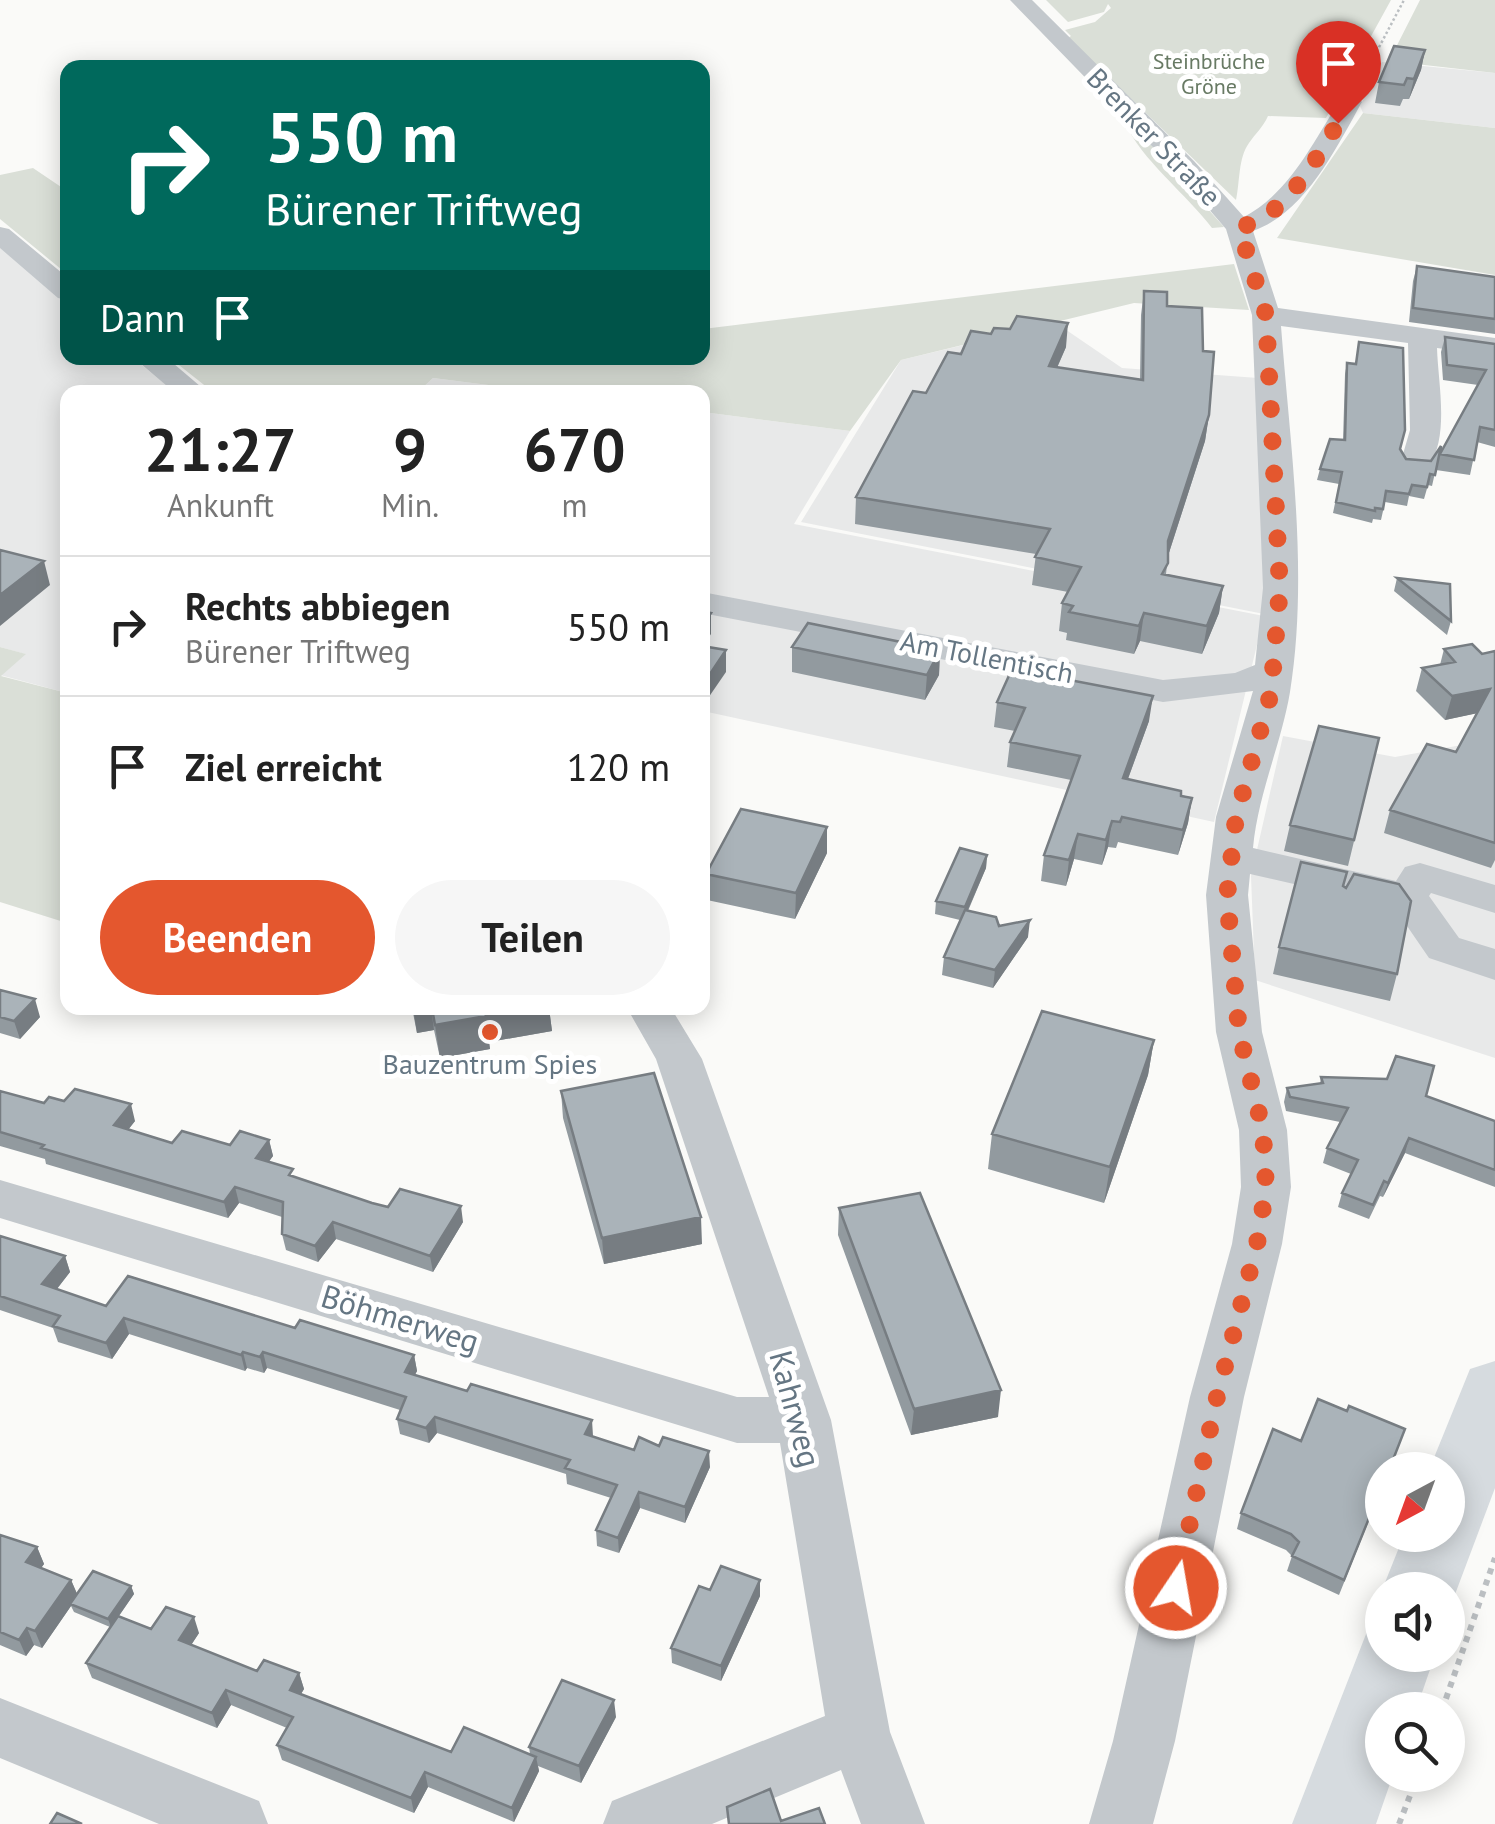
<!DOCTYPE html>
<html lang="de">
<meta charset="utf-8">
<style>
:root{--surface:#fff;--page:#f6f6f6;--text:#222;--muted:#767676;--line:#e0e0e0;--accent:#e4572e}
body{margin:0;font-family:"PT Sans",sans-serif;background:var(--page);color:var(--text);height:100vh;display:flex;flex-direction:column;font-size:38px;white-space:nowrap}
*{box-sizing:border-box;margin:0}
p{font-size:32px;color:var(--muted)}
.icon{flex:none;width:55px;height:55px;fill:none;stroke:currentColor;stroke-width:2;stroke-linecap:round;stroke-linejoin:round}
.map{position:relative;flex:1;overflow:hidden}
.details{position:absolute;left:60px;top:385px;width:650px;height:630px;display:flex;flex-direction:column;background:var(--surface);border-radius:20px;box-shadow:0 5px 25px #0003}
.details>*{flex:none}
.banner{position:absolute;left:60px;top:60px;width:650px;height:305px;border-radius:20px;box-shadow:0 5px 25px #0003;background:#00695c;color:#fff;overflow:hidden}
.needle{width:65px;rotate:221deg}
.buttons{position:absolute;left:1365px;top:1452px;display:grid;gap:20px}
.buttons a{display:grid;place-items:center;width:100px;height:100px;border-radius:50%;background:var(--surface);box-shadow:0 5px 25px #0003;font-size:50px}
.pin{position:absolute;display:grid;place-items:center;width:85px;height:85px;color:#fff;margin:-102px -42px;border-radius:50% 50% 50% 0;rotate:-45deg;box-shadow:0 0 10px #0007}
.pin .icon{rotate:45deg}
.me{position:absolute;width:110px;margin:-55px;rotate:12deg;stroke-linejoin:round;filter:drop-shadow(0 0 8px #0008)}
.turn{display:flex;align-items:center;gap:35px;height:210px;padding:0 40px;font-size:45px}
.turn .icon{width:130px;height:130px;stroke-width:2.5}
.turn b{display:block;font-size:70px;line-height:85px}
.then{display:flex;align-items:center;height:95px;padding:0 40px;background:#0003;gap:20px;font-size:38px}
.eta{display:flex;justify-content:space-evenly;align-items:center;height:170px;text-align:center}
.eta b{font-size:60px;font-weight:700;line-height:70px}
.primary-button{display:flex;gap:20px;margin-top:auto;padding:20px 40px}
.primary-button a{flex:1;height:115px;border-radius:60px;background:var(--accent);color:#fff;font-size:40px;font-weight:700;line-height:115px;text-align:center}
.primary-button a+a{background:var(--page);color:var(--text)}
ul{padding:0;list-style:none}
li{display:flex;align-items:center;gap:30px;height:140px;padding:0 40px;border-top:2px solid var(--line)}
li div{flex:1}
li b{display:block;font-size:38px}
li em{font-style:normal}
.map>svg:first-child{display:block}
.built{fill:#e8e9e9}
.green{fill:#dadfd7}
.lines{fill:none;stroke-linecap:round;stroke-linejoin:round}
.path-far1{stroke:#bbbfc2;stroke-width:2.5;stroke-dasharray:2.5 2.5;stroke-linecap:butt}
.path{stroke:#bbbfc2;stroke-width:6;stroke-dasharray:6 6;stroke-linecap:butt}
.minor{fill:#c3c8cc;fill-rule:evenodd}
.major{fill:#d6dbdf;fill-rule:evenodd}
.wall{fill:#929a9f}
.shaded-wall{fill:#777d82}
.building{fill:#aab3b9;stroke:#777d82;stroke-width:2.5}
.route{stroke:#e4572e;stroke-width:18;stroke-dasharray:0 32.4}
.poi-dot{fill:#e4572e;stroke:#fff;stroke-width:4}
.labels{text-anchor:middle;stroke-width:10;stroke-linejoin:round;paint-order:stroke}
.far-park-label{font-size:22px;fill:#687a64;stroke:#fff}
.street-label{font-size:28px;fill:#657683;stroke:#fff}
.poi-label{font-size:28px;fill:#657683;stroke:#fff}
.near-street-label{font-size:32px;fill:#657683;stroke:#fff}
</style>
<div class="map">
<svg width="1495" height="1824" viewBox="0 0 1495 1824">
<rect width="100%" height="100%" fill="#fafaf8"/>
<path class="built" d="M1382,62L1495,73V128L1363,113L1360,106Z
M0,247L67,304L68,358H133L175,392H68L67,693L0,675L25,654L0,647Z
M1056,323L1122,368L1258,378L1264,614L801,522L901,360Z
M433,378L545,392H418Z
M703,412L850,431L794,524L1264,616L1214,822L703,711Z
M1283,736L1395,757L1495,739V1058L1255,980L1251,876Z"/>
<path class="green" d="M1046,0H1391L1326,118L1268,116C1263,127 1256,133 1249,143C1238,158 1240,182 1236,200L1068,38L1071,36L1065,30L1095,22L1111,8L1108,4L1104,12L1068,22Z
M1420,0H1495V73L1389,61Z
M1363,113L1495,128V275L1277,238Z
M1132,124L1224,227L1212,228C1190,198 1137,155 1127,125Z
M33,168L67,191V274L0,219V175Z
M1234,264L1249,310L1134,303L901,360L850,431L703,412L702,392H545L433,378L418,392H213L170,358H702L703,329Z
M0,647L26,654L1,676L67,693V923L0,902Z"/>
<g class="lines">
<path class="path-far1" d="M1358,87L1404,0"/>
<path class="path" d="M1442,1710L1495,1558
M1399,1824L1418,1775"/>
<path class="minor" d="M1010,0H1032L1194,161L1244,217C1291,192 1314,140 1342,97H1358L1362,102C1336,148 1306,212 1253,231L1278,308L1495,338V356L1437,348C1438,384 1450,436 1428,468H1406L1401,461L1410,430L1408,343L1281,326C1290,445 1309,573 1290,692C1281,745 1258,794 1253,848L1396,881L1405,867L1420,863L1495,885V913L1431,893L1429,896L1459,938L1495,949V980L1429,958L1394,907L1250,874L1248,895L1262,1032L1287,1130L1291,1187L1282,1244L1244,1397L1175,1741L1153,1824H1089L1113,1741L1190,1397L1232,1244L1241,1187L1239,1130L1216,1032L1206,895L1216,817L1253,691L1163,702L702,613V592L1163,680L1235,673L1255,665L1263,588L1252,315L1226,229L1176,171Z
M0,227L9,229L68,278V300L58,298L0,248Z
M134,358H167L207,392H174Z
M627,1008H671L702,1059L831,1420L890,1732L925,1824H861L841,1770L712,1824H603L612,1801L825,1716L780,1443H737L0,1218V1180L737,1397H769L656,1059Z
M0,1698L259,1801L268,1824H159L0,1758Z"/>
<path class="major" d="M1495,1361V1488L1448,1613V1590H1382L1404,1535H1448V1470H1429L1470,1369Z
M1382,1624V1655H1435L1416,1710H1382V1775H1393L1376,1824H1292L1368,1629Z"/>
</g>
<path class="wall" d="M1425,50L1421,70L1409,99H1403L1400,106L1375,103L1379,82Z
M1417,266L1495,277V334L1409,322L1413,281Z
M1144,291L1167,306L1203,351L1209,415L1205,441L1168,556L1166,574L1223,586L1219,613L1202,654L1140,641L1134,654L1066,640L1067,633L1059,631L1062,603L1068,592L1032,585L1036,554L855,524L856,497L926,393L961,354L1066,347L1057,368L1140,379L1141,315Z
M1445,337L1495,344V447L1477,442L1470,475L1436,470L1440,454L1478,385L1443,380L1441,352Z
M1347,363L1406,459L1431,461L1441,446L1432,486L1428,485L1424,499L1409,496L1407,506L1385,502L1381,520L1373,519L1372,523L1333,513L1339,484L1317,480L1320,469L1343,440L1345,374Z
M1397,578L1451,621L1447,635L1394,591Z
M792,647L940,650L939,675L925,700L792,672Z
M1444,649L1482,654L1495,651V860L1491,868L1384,833L1390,810L1456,752L1477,713L1445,720L1416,691L1422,668L1440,665Z
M997,702L1149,721L1128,779L1192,798L1188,823L1178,855L1118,842L1116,848L1108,847L1102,865L1074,859L1066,886L1041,881L1044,855L1071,780L1007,767L1010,742L1015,731L994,727Z
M1379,738L1348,866L1284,851L1290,825Z
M827,827V853L795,919L707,900L706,874Z
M987,855L986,868L968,911L999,926L1028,937L993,988L942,975L944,957L960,920L935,914L936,901Z
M1279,947L1397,974L1390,1001L1273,974Z
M0,990L40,1017L20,1039L0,1033Z
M412,1008H549L552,1031L489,1042L490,1049L440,1058L434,1030L417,1033Z
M1154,1040L1148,1075L1104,1203L988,1169L992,1134Z
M1321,1077L1426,1096L1495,1121V1187L1405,1153L1383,1197L1380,1196L1369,1219L1338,1207L1342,1193L1351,1174L1323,1163L1327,1148L1340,1122L1286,1111L1284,1102L1287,1088L1320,1084Z
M0,1091L44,1103L135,1121L128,1130L172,1143L230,1145L269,1140L273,1156L268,1162L295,1177L372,1203L463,1222L433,1272L336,1239L318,1262L286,1250L282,1234V1217L239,1203L228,1218L46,1164L45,1159L0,1146Z
M561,1091L702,1244L604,1264L563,1118Z
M839,1208L998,1417L911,1435L838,1235Z
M0,1236L65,1256L70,1272L57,1289L106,1306L295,1328L414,1355L417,1371L415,1375L634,1450L710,1467L685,1523L640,1508L619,1553L597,1546L596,1530L611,1498L567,1484L566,1474L437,1433L429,1443L400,1434L397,1419L400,1410L267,1368L264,1373L247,1368L245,1371L129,1334L112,1359L58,1342L53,1328L0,1310Z
M1382,1488L1339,1595L1287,1571L1292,1556L1286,1550L1237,1529L1241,1513Z
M0,1535L37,1547L44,1564L41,1568L71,1580L77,1594L131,1586L134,1594L119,1616L151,1629L199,1633L191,1645L257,1671L299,1673L304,1689L301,1694L451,1752L530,1754L529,1747L616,1717L581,1783L538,1766L539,1771L514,1822L428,1787L414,1813L282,1760L277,1745L287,1728L231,1705L217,1728L92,1678L86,1663L110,1627L74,1612L71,1606L42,1648L34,1645L26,1656L0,1645Z
M710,1590L760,1596L721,1681L672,1663L671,1648Z"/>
<path class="shaded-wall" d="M1425,50L1421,70L1409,99L1414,79Z
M1068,323L1066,347L1046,392L1049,366Z
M1209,415L1205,441L1164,568L1168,541Z
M44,561L50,585L0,626V595Z
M1223,586L1219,613L1202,654L1207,626Z
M711,613V634L702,647V625Z
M1144,613L1140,641L1134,654L1139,626Z
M726,650V672L704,704V683Z
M940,650L939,675L925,700L927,675Z
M1490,689L1483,712L1445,720L1452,696Z
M1153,696L1149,721L1119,803L1123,778Z
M1192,798L1188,823L1178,855L1183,830Z
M1112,821L1108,847L1102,865L1106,840Z
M827,827V853L795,919L796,893Z
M1078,834L1074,859L1066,886L1069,860Z
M987,855L986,868L963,921L965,907Z
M1030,920L1028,937L993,988L995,970Z
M35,999L40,1017L20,1039L14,1021Z
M413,1008H431L434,1030L417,1033Z
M497,1008H549L552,1031L489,1042L490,1049L440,1058L435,1025L484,1010Z
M1154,1040L1148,1075L1104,1203L1110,1167Z
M131,1104L135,1121L119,1141L114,1125Z
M1409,1138L1405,1153L1383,1197L1388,1183Z
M269,1140L273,1156L260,1174L256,1158Z
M235,1187L239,1203L228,1218L224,1202Z
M461,1206L463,1222L433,1272L430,1256Z
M701,1217L702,1244L604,1264L602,1238Z
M333,1222L336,1239L318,1262L315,1246Z
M65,1256L70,1272L48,1300L42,1284Z
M124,1318L129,1334L112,1359L106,1343Z
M243,1352L247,1368L245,1371L241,1355Z
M263,1352L267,1368L264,1373L260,1357Z
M414,1355L417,1371L407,1388L405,1372Z
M1001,1390L998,1417L911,1435L914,1409Z
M435,1417L437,1433L429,1443L426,1428Z
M592,1420L593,1436L586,1450L585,1434Z
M709,1451L710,1467L685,1523V1507Z
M639,1492L640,1508L619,1553L618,1538Z
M37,1547L44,1564L33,1579L26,1562Z
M71,1580L78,1596L70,1604L71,1606L42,1648L35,1631Z
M760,1580V1596L721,1681V1666Z
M131,1586L134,1594L111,1627L108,1619Z
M194,1617L199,1633L184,1656L179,1640Z
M27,1628L34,1645L26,1656L19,1640Z
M299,1673L304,1689L294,1705L290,1690Z
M226,1690L231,1705L217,1728L212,1713Z
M614,1700L616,1717L581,1783L579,1766Z
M536,1757L539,1771L514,1822L512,1808Z
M425,1772L428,1787L414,1813L411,1798Z"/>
<path class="building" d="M1394,46L1425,50L1414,79L1407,78L1404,85L1379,82Z
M1417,266L1495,277V319L1413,308Z
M1144,291L1167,292V306L1202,308L1203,351L1214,352L1209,415L1168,541V563L1162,574L1223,586L1207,626L1144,613L1139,626L1069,612L1073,606L1062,603L1081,567L1035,557L1050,529L856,497L913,391L926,393L948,352L961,354L971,331L991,334L994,328L1010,329L1017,316L1068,323L1049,366L1143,380Z
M1445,337L1495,344V430L1480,427L1474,460L1440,454L1486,370L1447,365Z
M1359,342L1403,348L1405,430L1400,449L1406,459L1431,461L1441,446L1435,475L1430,474L1427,487L1412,485L1409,494L1386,491L1383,509L1375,508V511L1336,502L1342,472L1320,469L1330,439L1345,440L1347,363L1356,364Z
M0,550L44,561L0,595Z
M1397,578L1450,584L1451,621Z
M702,611L711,613L702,625Z
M808,623L940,650L927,675L792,647Z
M1472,644L1482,654L1495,651V843L1390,810L1427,744L1456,752L1490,689L1452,696L1422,668L1455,662L1444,649Z
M702,646L726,650L704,683L702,682Z
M1012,669L1153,696L1123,778L1181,791V796L1192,798L1183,830L1122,817L1120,822L1112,821L1106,840L1078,834L1069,860L1044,855L1080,756L1010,742L1025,708L997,702Z
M1319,726L1379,738L1354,840L1290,825Z
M741,809L827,827L796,893L706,874Z
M960,848L987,855L965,907L936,901Z
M1301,862L1347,872L1343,886L1346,888L1354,874L1399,884L1411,901L1397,974L1279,947Z
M965,910L996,917L999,926L1030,920L995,970L944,957Z
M0,990L35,999L14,1021L0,1017Z
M432,1008H497L484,1010L486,1016L435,1025Z
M1042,1011L1154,1040L1110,1167L992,1134Z
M1396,1056L1434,1066L1426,1096L1495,1121V1170L1409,1138L1388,1183L1384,1181L1373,1205L1342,1193L1358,1160L1327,1148L1348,1108L1290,1097L1287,1088L1323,1083L1321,1077L1387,1079Z
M654,1073L701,1217L602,1238L561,1091Z
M75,1089L131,1104L114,1125L172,1143L182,1131L230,1145L240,1131L269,1140L256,1158L293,1169L289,1175L372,1203L388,1207L400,1189L461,1206L430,1256L333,1222L315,1246L282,1234L283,1202L235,1187L224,1202L41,1148L44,1145L0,1132V1091L44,1103L49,1097L64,1101Z
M920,1193L1001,1390L914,1409L839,1208Z
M0,1236L65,1256L42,1284L106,1306L128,1276L295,1328L300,1320L414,1355L405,1372L467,1391L471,1384L592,1420L585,1434L634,1450L639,1437L659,1446L663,1437L709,1451L685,1507L639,1492L618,1538L596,1530L617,1485L565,1468L570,1460L435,1417L426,1428L397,1419L406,1397L263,1352L260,1357L243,1352L241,1355L124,1318L106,1343L53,1326L60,1316L0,1296Z
M1318,1399L1347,1411L1349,1406L1405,1429L1389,1470H1382V1486L1344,1580L1292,1556L1299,1542L1291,1534L1241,1513L1273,1429L1301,1441Z
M0,1535L37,1547L26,1562L71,1580L35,1631L27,1628L19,1640L0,1632Z
M721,1566L760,1580L721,1666L671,1648L699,1586L710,1590Z
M93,1571L131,1586L108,1619L70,1604Z
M166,1607L194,1617L179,1640L257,1671L264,1660L299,1673L290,1690L451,1752L464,1727L536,1757L512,1808L425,1772L411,1798L277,1745L293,1717L226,1690L212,1713L86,1663L118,1616L151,1629Z
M562,1680L614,1700L579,1766L529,1747Z
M770,1789L781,1821L819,1808L825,1824H729L727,1807Z
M57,1813L82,1824H50Z"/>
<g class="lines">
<path class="route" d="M1176,1588L1217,1397L1257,1244L1266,1188L1263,1130L1239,1032L1227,896L1236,817L1271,693L1280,588L1266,315L1239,227C1284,219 1316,159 1338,123"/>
</g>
<circle class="poi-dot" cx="490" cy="1032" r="10"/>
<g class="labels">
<g class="far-park-label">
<text x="1209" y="69">Steinbrüche<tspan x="1209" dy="25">Gröne</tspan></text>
</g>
<g class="street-label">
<text transform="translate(1154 137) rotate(46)" y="10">Brenker Straße</text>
<text transform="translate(987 657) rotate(11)" y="10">Am Tollentisch</text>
</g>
<g class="poi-label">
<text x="490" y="1074">Bauzentrum Spies</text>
</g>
<g class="near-street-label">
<text transform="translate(400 1319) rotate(17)" y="11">Böhmerweg</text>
<text transform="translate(795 1409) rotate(75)" y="11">Kahrweg</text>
</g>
</g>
</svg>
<div class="buttons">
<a><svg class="needle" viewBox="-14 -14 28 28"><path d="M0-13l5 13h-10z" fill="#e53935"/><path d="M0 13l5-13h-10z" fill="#767676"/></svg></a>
<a><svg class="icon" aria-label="sound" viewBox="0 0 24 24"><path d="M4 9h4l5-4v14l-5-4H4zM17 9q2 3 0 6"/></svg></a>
<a><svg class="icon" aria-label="search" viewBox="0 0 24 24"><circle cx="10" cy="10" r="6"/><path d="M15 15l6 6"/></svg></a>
</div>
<div class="pin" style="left:1338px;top:123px;background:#d93025"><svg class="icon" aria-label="arrive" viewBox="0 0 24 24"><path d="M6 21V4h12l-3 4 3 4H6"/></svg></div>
<svg class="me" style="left:1176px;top:1588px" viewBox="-20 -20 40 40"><circle r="17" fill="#e4572e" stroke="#fff" stroke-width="3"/><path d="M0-11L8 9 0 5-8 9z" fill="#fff"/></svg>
<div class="banner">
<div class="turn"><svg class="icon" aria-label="right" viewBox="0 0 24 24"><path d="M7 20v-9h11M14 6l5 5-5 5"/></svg><div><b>550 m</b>Bürener Triftweg</div></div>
<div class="then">Dann<svg class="icon" aria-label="arrive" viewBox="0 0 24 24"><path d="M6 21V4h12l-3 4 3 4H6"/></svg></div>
</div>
<section class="details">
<div class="eta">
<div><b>21:27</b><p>Ankunft</p></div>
<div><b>9</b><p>Min.</p></div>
<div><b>670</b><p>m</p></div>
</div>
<ul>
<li><svg class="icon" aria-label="right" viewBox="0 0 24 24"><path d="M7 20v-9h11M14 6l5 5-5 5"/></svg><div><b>Rechts abbiegen</b><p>Bürener Triftweg</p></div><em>550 m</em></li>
<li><svg class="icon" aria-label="arrive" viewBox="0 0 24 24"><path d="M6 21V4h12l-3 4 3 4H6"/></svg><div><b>Ziel erreicht</b></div><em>120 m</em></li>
</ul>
<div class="primary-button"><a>Beenden</a><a>Teilen</a></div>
</section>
</div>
